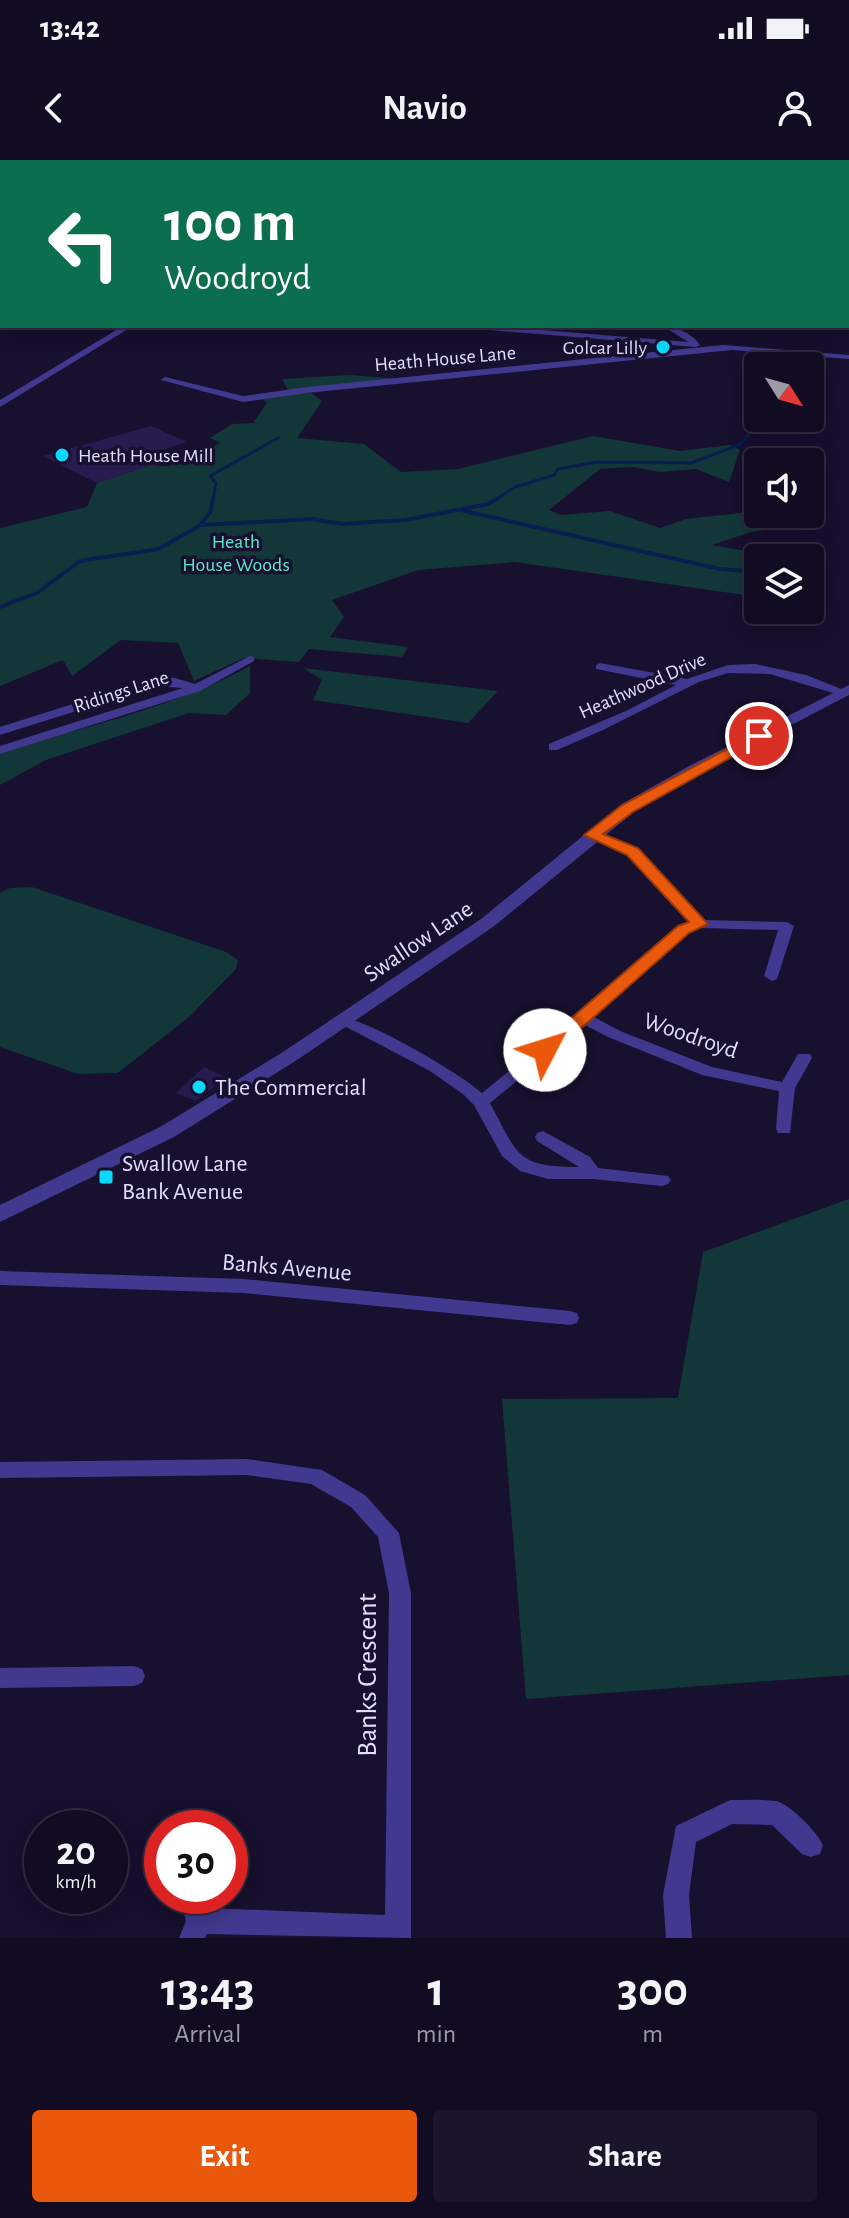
<!DOCTYPE html>
<style>
:root{--surface:#110c22;--page:#1a152a;--text:#f1f3f6;--muted:#9c9ba5;--line:#302c40;--accent:#ea580c}
body{margin:0;font-family:"Alegreya Sans",sans-serif;background:var(--page);color:var(--text);height:100vh;display:flex;flex-direction:column;font-size:30px;white-space:nowrap}
*{box-sizing:border-box;margin:0}
p{font-size:26px;color:var(--muted)}
.icon{flex:none;width:44px;height:44px;fill:none;stroke:currentColor;stroke-width:2;stroke-linecap:round;stroke-linejoin:round}
.map{position:relative;height:1778px;overflow:hidden}
.panel{display:flex;flex-direction:column;background:var(--surface);flex:1}
.panel>*{flex:none}
.top-card{position:absolute;left:0px;top:0px;width:850px;height:168px;box-shadow:0 4px 20px #0003,0 0 0 2px var(--line);background:#0b6e4f;color:#fff;overflow:hidden}
.needle{width:52px;rotate:127deg}
.fabs{position:absolute;left:744px;top:192px;display:grid;gap:16px}
.fabs a{display:grid;place-items:center;width:80px;height:80px;border-radius:8px;background:var(--surface);box-shadow:0 4px 20px #0003,0 0 0 2px var(--line);font-size:40px}
.speed{position:absolute;left:24px;top:1650px;display:flex;gap:16px;font-size:40px;font-weight:700;text-align:center}
.speed>*{display:grid;place-content:center;width:104px;height:104px;border-radius:50%;background:var(--surface);box-shadow:0 4px 20px #0003,0 0 0 2px var(--line);line-height:1}
.speed small{font-size:20px;font-weight:400}
.speed .limit{border:12px solid #d22;background:#fff;color:#111}
.pin{position:absolute;display:grid;place-items:center;width:68px;height:68px;color:#fff;margin:-34px;border:4px solid #fff;border-radius:50%;box-shadow:0 2px 8px #0007}
.me{position:absolute;width:88px;margin:-44px;rotate:50deg;stroke-linejoin:round;filter:drop-shadow(0 0 6px #0008)}
.turn{display:flex;align-items:center;gap:28px;height:168px;padding:0 32px;font-size:36px}
.turn .icon{width:104px;height:104px;stroke-width:2.5}
.turn b{display:block;font-size:56px;line-height:68px}
.eta{display:flex;justify-content:space-evenly;align-items:center;height:136px;text-align:center}
.eta b{font-size:48px;font-weight:700;line-height:56px}
.cta{display:flex;gap:16px;margin-top:auto;padding:16px 32px}
.cta a{flex:1;height:92px;border-radius:8px;background:var(--accent);color:#fff;font-size:32px;font-weight:700;line-height:92px;text-align:center}
.cta a+a{background:var(--page);color:var(--text)}
.status{display:flex;justify-content:space-between;align-items:center;height:56px;padding:0 40px;background:var(--surface);direction:ltr}
.status svg{height:22px;fill:currentColor}
header{display:flex;justify-content:space-between;align-items:center;height:104px;padding:0 32px;background:var(--surface);font-size:36px;font-weight:700}
.map>svg:first-child{display:block}
.green{fill:#133738}
.lines{fill:none;stroke-linecap:round;stroke-linejoin:round}
.stream-far1{stroke:#081e4f;stroke-width:3}
.stream{stroke:#081e4f;stroke-width:4}
.building{fill:#281b50}
.minor{fill:#40398f;fill-rule:evenodd}
.tertiary{fill:#40398f;fill-rule:evenodd}
.route{fill:#ea580c;stroke:#983908;stroke-width:2}
.poi-dot{fill:#09d9ff;stroke:#17102e;stroke-width:3}
.labels{text-anchor:middle;stroke-width:7;stroke-linejoin:round;paint-order:stroke}
.far-poi-label{font-size:20px;fill:#e2ddff;stroke:#17102e;text-anchor:end}
.far-street-label{font-size:20px;fill:#e2ddff;stroke:#17102e}
.far-park-label{font-size:20px;fill:#60e8cd;stroke:#17102e}
.street-label{font-size:24px;fill:#e2ddff;stroke:#17102e}
.poi-label{font-size:24px;fill:#e2ddff;stroke:#17102e;text-anchor:start}
.near-street-label{font-size:28px;fill:#e2ddff;stroke:#17102e}
</style>
<div class="status"><b>13:42</b><svg viewBox="0 0 49 12"><path d="M0 12V9h3v3zM5 12V6h3v6zM10 12V3h3v9zM15 12V0h3v12zM26 1h20v11H26zM47 4h2v5h-2z"/></svg></div>
<header><svg class="icon" aria-label="back" viewBox="0 0 24 24"><path d="M15 5l-7 7 7 7"/></svg>Navio<svg class="icon" aria-label="person" viewBox="0 0 24 24"><circle cx="12" cy="8" r="4"/><path d="M4 21q1-7 8-7t8 7"/></svg></header>
<div class="map">
<svg width="849" height="1778" viewBox="0 0 849 1778">
<rect width="100%" height="100%" fill="#17102e"/>
<path class="green" d="M350,215L401,219L288,230L282,219Z
M307,230L322,241L297,278L364,284L401,312L458,309L593,276L680,291L730,285L740,290L729,322L696,309L660,312L632,307L600,309L549,350L561,355L610,351L660,368L686,359L758,351V354H793L810,363L751,372L712,385L785,398H758V437L515,402L418,410L332,440L344,457L330,477L408,487L402,497L309,489L299,502L244,498L194,521L178,483L121,480L72,516L63,500L0,526V368L87,347L97,323L151,305L169,306L221,283L210,278L232,264L253,263L267,243L261,238Z
M250,506V533L226,555L189,553L46,600L0,625V593C85,566 171,549 250,506Z
M303,508L498,531L468,563L313,540L322,520Z
M32,727L226,792L238,800L236,809L189,857L118,913L78,914L0,887V733L10,728Z
M849,1039V1515L526,1539L502,1239L678,1238L703,1092Z"/>
<g class="lines">
<path class="stream-far1" d="M739,0L748,2
M810,215L823,210
M213,340L216,323L210,316L278,278
M495,340L515,327L554,315L558,309L597,302L691,303L739,285L748,275L758,245"/>
<path class="stream" d="M464,351L720,409L758,412
M201,364L211,351L213,338
M0,447L37,433L80,401L158,389L201,365L312,359L342,364L405,360L488,344L498,338"/>
</g>
<path class="building" d="M151,266L187,282L137,298L151,305L97,323L43,296Z
M204,907L226,917L196,941L176,933Z"/>
<g class="lines">
<path class="minor" d="M2,5V9L0,10V6Z
M848,50H849V54H848Z
M0,129H2V133H0Z
M123,166H133L0,247V240Z
M461,166H494L688,182L663,166C676,166 694,175 700,185L696,187L465,168Z
M723,185L849,195V199L732,190L307,233L243,242L161,220L165,217L243,236L307,227Z
M250,496L254,497V501L200,531L0,594V586L183,528L156,526L0,575V567L155,518H175L195,524Z
M600,503L687,519L728,505L755,504L806,515L849,532L843,536L770,514L728,513L699,522L603,570L557,590H549V584L628,550L676,525L596,509V505Z
M591,671L638,688L704,760L787,762L794,766L777,819L772,821L764,816L778,770L701,768L688,773L594,857L620,871L712,907L782,922L798,894H810L812,898L795,928L790,973H778L776,969L779,931L702,915L608,877L585,865L490,943C518,995 516,1007 579,1007L537,981L535,977L537,973L543,971L590,997L598,1008L668,1016L671,1020L668,1024L662,1026L593,1019H548L520,1011L502,996L474,945L463,934L430,911L333,860L335,857C357,852 463,915 482,933L578,855L678,767L691,762L628,694L586,678L584,675Z
M0,1111L244,1119L570,1151L577,1153L579,1158L577,1163L570,1165L244,1133L0,1125Z
M247,1299L322,1310L365,1335L399,1373L411,1433V1778L207,1774L205,1778H179L186,1761L179,1736H203L208,1748L385,1755L389,1433L378,1377L351,1347L311,1324L247,1315L0,1318V1302Z
M134,1506L142,1509L145,1516L142,1523L134,1526L0,1528V1508Z
M730,1640C745,1640 762,1639 776,1641C790,1644 818,1673 823,1685L820,1694L811,1697L802,1694L772,1665L732,1664L696,1682L689,1735L692,1778H666L663,1735L676,1666Z"/>
<path class="tertiary" d="M604,0H625L628,2H607Z
M848,19H849V23H848Z
M849,525V535L701,612L634,652L493,767L297,900L174,977L0,1062V1045L160,967L283,892L481,759L622,644L689,606Z"/>
</g>
<path class="route" d="M759,572L766,576L764,579L633,652L603,674L638,688L708,764L689,773L552,894H539L536,890L539,886L678,766L689,762L627,695L584,675L622,645Z"/>
<g class="poi-dot">
<circle cx="663" cy="187" r="8"/>
<circle cx="62" cy="295" r="8"/>
<circle cx="199" cy="927" r="8"/>
<rect x="98" y="1009" width="16" height="16" rx="4"/>
</g>
<g class="labels">
<g class="far-poi-label">
<text x="647" y="194">Golcar Lilly</text>
<text x="78" y="302" text-anchor="start">Heath House Mill</text>
</g>
<g class="far-street-label">
<text transform="translate(445 198) rotate(-5)" y="7">Heath House Lane</text>
<text transform="translate(642 525) rotate(-24)" y="7">Heathwood Drive</text>
<text transform="translate(121 531) rotate(-18)" y="7">Ridings Lane</text>
</g>
<g class="far-park-label">
<text x="236" y="388">Heath<tspan x="236" dy="23">House Woods</tspan></text>
</g>
<g class="street-label">
<text transform="translate(418 781) rotate(-34)" y="8">Swallow Lane</text>
<text transform="translate(691 875) rotate(19)" y="8">Woodroyd</text>
<text transform="translate(287 1107) rotate(5)" y="8">Banks Avenue</text>
</g>
<g class="poi-label">
<text x="215" y="935">The Commercial</text>
<text x="122" y="1011">Swallow Lane<tspan x="122" dy="28">Bank Avenue</tspan></text>
</g>
<g class="near-street-label">
<text transform="translate(366 1515) rotate(-90)" y="10">Banks Crescent</text>
</g>
</g>
</svg>
<div class="fabs">
<a><svg class="needle" viewBox="-14 -14 28 28"><path d="M0-13l5 13h-10z" fill="#e53935"/><path d="M0 13l5-13h-10z" fill="#9c9ba5"/></svg></a>
<a><svg class="icon" aria-label="sound" viewBox="0 0 24 24"><path d="M4 9h4l5-4v14l-5-4H4zM17 9q2 3 0 6"/></svg></a>
<a><svg class="icon" aria-label="layers" viewBox="0 0 24 24"><path d="M12 4l9 5-9 5-9-5zM3 14l9 5 9-5"/></svg></a>
</div>
<div class="speed"><div>20<small>km/h</small></div><div class="limit">30</div></div>
<div class="pin" style="left:759px;top:576px;background:#d93025"><svg class="icon" aria-label="arrive" viewBox="0 0 24 24"><path d="M6 21V4h12l-3 4 3 4H6"/></svg></div>
<svg class="me" style="left:545px;top:890px" viewBox="-20 -20 40 40"><circle r="19" fill="#fff"/><path d="M0-13L10 11 0 6-10 11z" fill="#ea580c"/></svg>
<div class="top-card">
<div class="turn"><svg class="icon" aria-label="left" viewBox="0 0 24 24"><path d="M17 20v-9H6M10 6l-5 5 5 5"/></svg><div><b>100 m</b>Woodroyd</div></div>
</div>
</div>
<section class="panel">
<div class="eta">
<div><b>13:43</b><p>Arrival</p></div>
<div><b>1</b><p>min</p></div>
<div><b>300</b><p>m</p></div>
</div>
<div class="cta"><a>Exit</a><a>Share</a></div>
</section>
